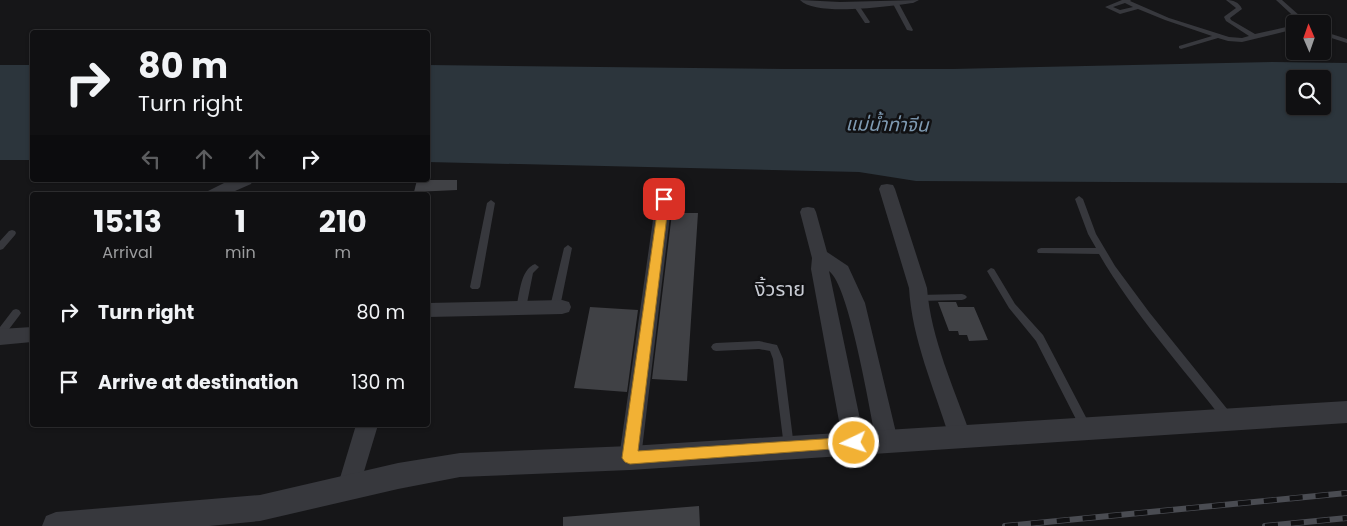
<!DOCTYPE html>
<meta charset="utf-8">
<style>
:root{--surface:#101012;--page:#1e1e20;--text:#f1f3f6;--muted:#9c9d9f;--line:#303032}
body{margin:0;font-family:Poppins,"Noto Sans Thai",sans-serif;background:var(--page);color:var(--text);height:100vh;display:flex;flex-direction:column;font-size:19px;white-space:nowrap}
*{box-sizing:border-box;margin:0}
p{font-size:16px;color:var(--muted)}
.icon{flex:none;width:28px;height:28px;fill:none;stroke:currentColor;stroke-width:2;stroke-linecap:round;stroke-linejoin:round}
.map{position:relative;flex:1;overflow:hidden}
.drawer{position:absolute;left:30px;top:192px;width:400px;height:235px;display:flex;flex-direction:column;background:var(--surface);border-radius:5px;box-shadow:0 1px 4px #0004,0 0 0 1px var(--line)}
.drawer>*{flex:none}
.hud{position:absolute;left:30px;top:30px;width:400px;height:152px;border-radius:5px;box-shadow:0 1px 4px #0004,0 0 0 1px var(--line);background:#101012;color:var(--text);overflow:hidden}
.needle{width:32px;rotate:358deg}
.fabs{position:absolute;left:1286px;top:15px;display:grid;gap:10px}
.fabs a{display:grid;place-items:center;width:45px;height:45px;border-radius:5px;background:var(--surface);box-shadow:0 1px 4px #0004,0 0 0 1px var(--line);font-size:25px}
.pin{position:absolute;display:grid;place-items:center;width:42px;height:42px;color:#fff;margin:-21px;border-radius:10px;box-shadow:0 2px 8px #0006}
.me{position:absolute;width:55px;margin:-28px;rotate:266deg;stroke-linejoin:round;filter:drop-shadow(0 0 4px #0008)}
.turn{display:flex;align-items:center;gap:18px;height:105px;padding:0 25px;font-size:22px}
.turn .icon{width:65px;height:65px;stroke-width:2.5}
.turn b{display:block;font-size:35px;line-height:42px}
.lanes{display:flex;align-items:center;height:48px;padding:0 25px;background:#0003;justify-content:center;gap:25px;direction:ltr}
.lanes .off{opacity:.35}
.eta{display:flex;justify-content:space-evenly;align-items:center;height:85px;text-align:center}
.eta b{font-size:30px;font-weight:700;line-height:35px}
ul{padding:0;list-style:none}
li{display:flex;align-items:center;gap:15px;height:70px;padding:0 25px}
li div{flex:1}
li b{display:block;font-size:19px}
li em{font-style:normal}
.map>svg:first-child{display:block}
.water{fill:#2c353c;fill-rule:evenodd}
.building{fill:#404145}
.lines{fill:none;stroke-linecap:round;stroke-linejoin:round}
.service{fill:#37383d;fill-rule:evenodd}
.minor{fill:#37383d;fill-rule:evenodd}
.tertiary{fill:#37383d;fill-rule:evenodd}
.rail-casing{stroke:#4a4c52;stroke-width:6}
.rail{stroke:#111113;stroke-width:4.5;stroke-dasharray:13;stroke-linecap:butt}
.route{fill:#f2b134;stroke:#9d7322}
.labels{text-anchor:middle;stroke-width:5;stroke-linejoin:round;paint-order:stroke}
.water-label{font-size:19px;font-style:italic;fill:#7f9bb3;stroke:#111113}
.quarter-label{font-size:20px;fill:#c9ccd4;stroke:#111113}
</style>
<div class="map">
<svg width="1347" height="526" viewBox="0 0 1347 526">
<rect width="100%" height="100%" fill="#161618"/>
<path class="water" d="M1273,62L1347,63V183L916,181L859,172L428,162V65L786,69H953ZM1295,79H1322V106H1295Z
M0,65H32V160H0Z"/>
<path class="building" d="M417,180H457V190L414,192Z
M672,213H698L687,381L652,379Z
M938,302H956L958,307H974L988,340L969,341L967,335H959L958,331H949Z
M590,307L638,310L627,392L574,388Z
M699,506L700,526H563V517Z"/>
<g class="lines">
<path class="service" d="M1122,0H1131L1130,1L1169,18L1229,37L1242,38L1249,36L1226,21L1224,17L1225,16L1236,8L1226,0C1233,0 1239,2 1242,9L1230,18L1231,20L1255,34L1295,25V29L1242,42L1228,41L1218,38L1181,49L1179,48V46L1212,36L1165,20L1138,9L1120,14L1105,7ZM1125,3L1133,7L1120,10L1113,7Z
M1276,0H1282L1309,24H1302Z
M893,1L898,2L913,30L912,31L907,30L892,2Z
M854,4H858L870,22L869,23H865L853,5Z
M1322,31L1347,39V43L1322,35Z
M1079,196L1083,199L1096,234L1115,266L1149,312L1232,415L1233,418L1232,421L1228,423L1224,421C1182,367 1134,314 1099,254L1038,253L1037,251L1038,249L1041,248H1096L1088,234L1075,199Z
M491,200L495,203L480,287L478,289H472L470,287L487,203Z
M12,230L15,231L16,233L15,235L3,249L0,250V241L9,231Z
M568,245L572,248L560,307L558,309H552L550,307L564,248Z
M535,264L539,267L533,273L526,308L524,310H518L516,308C520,294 520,270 535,264Z
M991,268L994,269L1015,304L1043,335L1090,425L1091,428L1090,431L1086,433L1082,431L1036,341L1009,308L987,271Z
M962,294L965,295L967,297L965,299L962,300L919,301L916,300L914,298L916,296L919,295Z
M16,309L19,310L21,313L19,316L3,337L0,338V327L13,310Z
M759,341L777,345L783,359L794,447L793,450L789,452L785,450L784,447L773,359L770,351L759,349L716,351L713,350L711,347L713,344L716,343Z"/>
<path class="minor" d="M800,0L840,2L919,0L913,3C890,6 816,17 800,0Z
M230,180H253L251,184L226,195H206L208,191Z
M887,184L893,185L895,189L927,288C931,339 954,388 971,436L968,443L960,445L952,443L949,436C934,388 912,339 909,288L879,189L881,185Z
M664,194L670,195L672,199L641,458L638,465L630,468L622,465L619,458L656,199L658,195Z
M808,207L814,208L816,212L827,252L848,266L865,303L898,441L895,448L887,451L879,448L876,441C870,411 849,285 829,271L865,443L862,450L854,453L846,450L843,443L811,269L812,258L800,212L802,208Z
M562,300L569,302L571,307L569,312L562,314L428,317V303Z
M32,327V342L0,345V329Z
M356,425H378L359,488L356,495L348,499L340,495L337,488Z"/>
<path class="tertiary" d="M1347,401V423L630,470L460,477L398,489L260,521L209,526H42L46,516L56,512L260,495L398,463L460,453L630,446Z"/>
<defs>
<path id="rail" d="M1005,526L1347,493
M1265,526L1347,518"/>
</defs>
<use href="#rail" class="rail-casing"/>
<use href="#rail" class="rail"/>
</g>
<path class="route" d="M664,196L669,199L638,451L854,437L859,439L861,443L859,447L630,464L625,462L622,458L659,199Z"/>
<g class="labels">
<g class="water-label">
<text transform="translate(887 124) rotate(1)" y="7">แม่น้ำท่าจีน</text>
</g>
<g class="quarter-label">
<text x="780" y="296">งิ้วราย</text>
</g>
</g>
</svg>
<div class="fabs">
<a><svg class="needle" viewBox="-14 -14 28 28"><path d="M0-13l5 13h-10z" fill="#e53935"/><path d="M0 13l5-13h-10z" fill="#9c9d9f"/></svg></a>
<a><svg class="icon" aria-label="search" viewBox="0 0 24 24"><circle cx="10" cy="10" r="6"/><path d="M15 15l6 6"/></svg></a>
</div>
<div class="pin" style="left:664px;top:199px;background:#d93025"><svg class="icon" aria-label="arrive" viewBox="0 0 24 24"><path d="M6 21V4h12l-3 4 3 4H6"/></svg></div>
<svg class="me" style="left:854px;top:443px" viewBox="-20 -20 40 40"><circle r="17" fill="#f2b134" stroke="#fff" stroke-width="3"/><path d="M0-11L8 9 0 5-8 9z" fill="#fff"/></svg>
<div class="hud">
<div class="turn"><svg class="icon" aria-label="right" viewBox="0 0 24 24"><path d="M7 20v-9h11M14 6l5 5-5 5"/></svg><div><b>80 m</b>Turn right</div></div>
<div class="lanes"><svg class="icon off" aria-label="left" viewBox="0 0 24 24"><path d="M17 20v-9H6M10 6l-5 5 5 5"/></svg><svg class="icon off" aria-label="ahead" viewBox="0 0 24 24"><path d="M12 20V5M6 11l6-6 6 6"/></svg><svg class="icon off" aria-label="ahead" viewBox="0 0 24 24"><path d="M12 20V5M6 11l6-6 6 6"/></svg><svg class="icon" aria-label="right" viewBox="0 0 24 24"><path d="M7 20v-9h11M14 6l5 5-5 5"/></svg></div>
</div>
<section class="drawer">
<div class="eta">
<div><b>15:13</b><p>Arrival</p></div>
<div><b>1</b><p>min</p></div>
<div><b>210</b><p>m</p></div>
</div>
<ul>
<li><svg class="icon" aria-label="right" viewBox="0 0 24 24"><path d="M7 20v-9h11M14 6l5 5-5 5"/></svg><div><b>Turn right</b></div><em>80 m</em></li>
<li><svg class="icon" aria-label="arrive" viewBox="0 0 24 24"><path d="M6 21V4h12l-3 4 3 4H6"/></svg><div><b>Arrive at destination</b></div><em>130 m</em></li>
</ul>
</section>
</div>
